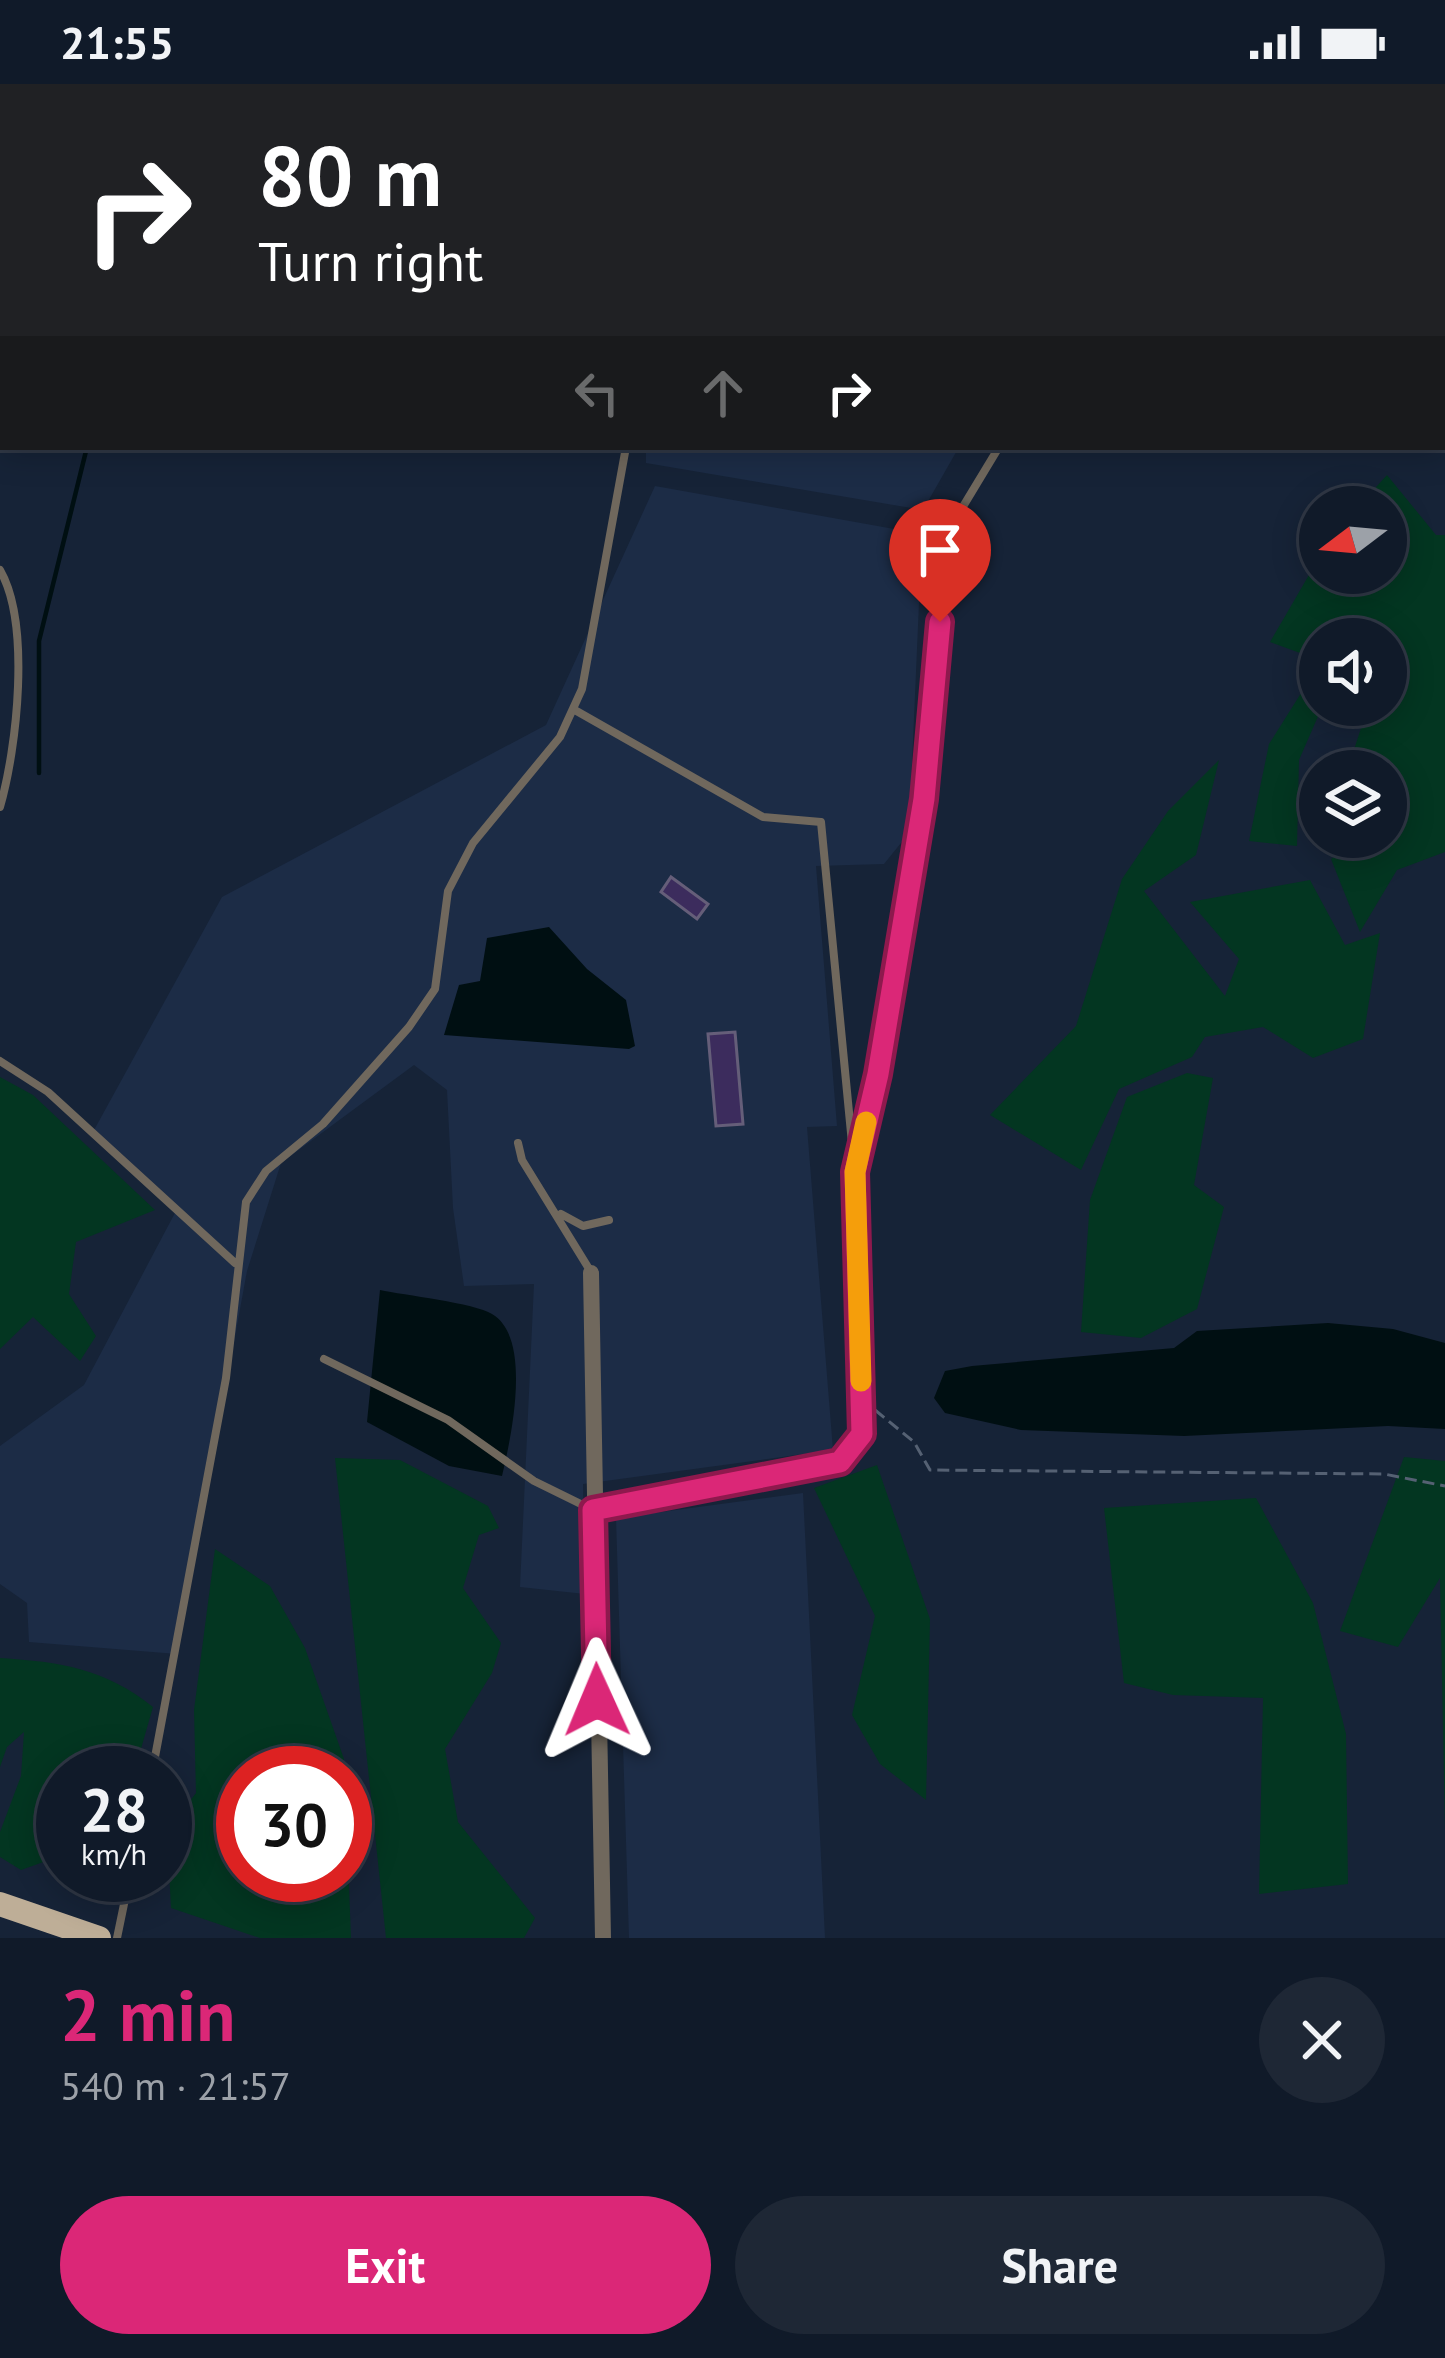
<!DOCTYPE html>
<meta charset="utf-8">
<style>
:root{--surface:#101a29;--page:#1e2735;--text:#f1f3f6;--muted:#9ca1a8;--line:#303846;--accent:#db2777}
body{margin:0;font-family:"PT Sans",sans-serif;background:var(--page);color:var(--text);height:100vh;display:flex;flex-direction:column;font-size:45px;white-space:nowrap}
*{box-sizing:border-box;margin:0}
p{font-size:39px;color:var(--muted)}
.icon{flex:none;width:66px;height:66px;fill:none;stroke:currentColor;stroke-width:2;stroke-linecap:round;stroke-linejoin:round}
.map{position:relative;height:1854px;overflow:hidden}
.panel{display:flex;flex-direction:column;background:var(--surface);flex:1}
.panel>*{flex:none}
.banner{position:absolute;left:0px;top:0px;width:1446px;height:366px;box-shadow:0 6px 30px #0003,0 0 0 3px var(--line);background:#202124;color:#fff;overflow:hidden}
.needle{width:78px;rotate:254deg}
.buttons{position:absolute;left:1299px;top:402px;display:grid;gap:24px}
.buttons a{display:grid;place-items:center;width:108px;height:108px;border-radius:50%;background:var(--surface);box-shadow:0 6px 30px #0003,0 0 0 3px var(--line);font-size:60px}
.speed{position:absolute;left:36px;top:1662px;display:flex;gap:24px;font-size:60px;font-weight:700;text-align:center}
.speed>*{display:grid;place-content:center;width:156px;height:156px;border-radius:50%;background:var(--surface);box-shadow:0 6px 30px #0003,0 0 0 3px var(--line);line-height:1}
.speed small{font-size:30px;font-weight:400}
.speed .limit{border:18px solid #d22;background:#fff;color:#111}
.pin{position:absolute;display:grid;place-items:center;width:102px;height:102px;color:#fff;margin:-123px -51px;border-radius:50% 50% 50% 0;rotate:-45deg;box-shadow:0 0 12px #0007}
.pin .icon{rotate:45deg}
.me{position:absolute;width:132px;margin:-66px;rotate:359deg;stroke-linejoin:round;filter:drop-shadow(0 0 9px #0008)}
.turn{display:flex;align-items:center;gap:42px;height:252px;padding:0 60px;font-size:54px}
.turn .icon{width:156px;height:156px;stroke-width:2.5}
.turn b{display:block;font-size:84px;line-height:102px}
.lanes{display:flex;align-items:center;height:114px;padding:0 60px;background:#0003;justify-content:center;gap:60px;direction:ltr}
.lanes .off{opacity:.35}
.round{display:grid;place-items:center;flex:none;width:126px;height:126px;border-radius:63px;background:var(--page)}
.overview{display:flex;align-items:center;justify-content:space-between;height:204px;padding:0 60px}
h1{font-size:72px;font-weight:800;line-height:90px;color:var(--accent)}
.button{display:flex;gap:24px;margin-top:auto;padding:24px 60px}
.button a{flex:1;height:138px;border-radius:72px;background:var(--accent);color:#fff;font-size:48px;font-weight:800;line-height:138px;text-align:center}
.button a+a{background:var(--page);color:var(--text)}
.status{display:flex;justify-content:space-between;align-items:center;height:84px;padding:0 60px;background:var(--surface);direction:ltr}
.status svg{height:33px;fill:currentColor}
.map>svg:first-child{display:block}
.built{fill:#1c2c46}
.green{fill:#033621}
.water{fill:#000f12}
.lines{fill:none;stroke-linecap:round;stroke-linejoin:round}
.stream{stroke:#000f12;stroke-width:4.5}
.building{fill:#3c2c5d;stroke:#655e79;stroke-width:3}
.path{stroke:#556173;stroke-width:3;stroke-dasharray:12 6;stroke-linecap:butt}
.lane{stroke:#70685d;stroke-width:8}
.street{stroke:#70685d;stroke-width:16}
.primary{stroke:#beae97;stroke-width:24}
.route-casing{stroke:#8e194d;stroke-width:30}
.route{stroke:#db2777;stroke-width:21}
.slow{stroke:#f59e0b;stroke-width:21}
</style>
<div class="status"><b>21:55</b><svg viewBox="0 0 49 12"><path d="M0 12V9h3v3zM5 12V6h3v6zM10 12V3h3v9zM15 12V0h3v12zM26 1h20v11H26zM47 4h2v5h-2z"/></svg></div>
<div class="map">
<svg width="1445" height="1854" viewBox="0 0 1445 1854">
<rect width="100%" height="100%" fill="#162337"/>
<path class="built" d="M646,363H959L923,426L646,379Z
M655,402L922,450L909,749L884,780L816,782L837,1042L807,1043L833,1366L583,1400L585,1510L520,1503L534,1200L464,1202L453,1124L447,1006L414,981L281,1079L247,1187L177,1570L29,1558L27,1519L0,1500V1362L84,1301L176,1127L93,1048L222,813L546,641Z
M803,1409L825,1854H629L616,1434Z"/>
<path class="green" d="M1387,391L1436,451H1445V768L1397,786L1360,848L1331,775L1363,753H1386V687H1347L1364,635L1350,621H1386V555H1320V562L1300,569L1270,558L1320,472V489H1386V423H1358Z
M1320,579L1323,621L1299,676L1297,762L1249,757L1269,660Z
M1219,676L1196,771L1144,807L1225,912L1239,875L1190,818L1310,796L1345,861L1380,849L1363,955L1313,974L1263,943L1205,953L1192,973L1119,1005L1081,1086L990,1031L1076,942L1122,795L1168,727Z
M1187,989L1213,994L1194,1101L1224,1123L1197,1225L1141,1254L1081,1248L1090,1116L1127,1013Z
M0,993L33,1011L155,1126L76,1158L69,1210L96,1252L80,1277L33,1233L0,1265Z
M1404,1373L1445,1377V1745L1440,1494L1398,1563L1340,1547Z
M335,1374L400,1376L488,1422L499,1444L479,1451L463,1504L501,1559L492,1589L445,1665L458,1738L535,1834L524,1854H386Z
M877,1381L930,1535L926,1716L880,1680L852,1631L875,1532L814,1404Z
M1256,1414L1313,1519L1346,1650L1348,1800L1259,1810L1263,1614L1173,1611L1124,1599L1104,1424Z
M215,1465L270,1502L305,1564L344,1675V1689H243V1791H345V1699L351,1854H260L171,1824L167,1747L196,1709L194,1626Z
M0,1574C61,1578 104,1584 153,1623L134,1689H63V1771L21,1786L0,1773V1748L21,1692L24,1648L7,1663L0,1683Z"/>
<path class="water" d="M549,843L587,885L626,916L635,962L629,965L444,951L459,901L480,897L487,854Z
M380,1206C403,1211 475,1219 492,1230C533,1254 511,1354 502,1392L449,1382L367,1338Z
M1328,1239L1393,1245L1445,1259V1345L1388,1342L1184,1352L1021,1346L945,1329L934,1314L945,1287L972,1282L1174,1264L1197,1247Z"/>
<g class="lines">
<path class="stream" d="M220,3L226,0
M39,689V557L87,363"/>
</g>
<path class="building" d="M671,793L708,820L697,835L661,808Z
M735,948L743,1040L716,1042L708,950Z"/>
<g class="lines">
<path class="path" d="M875,1326L914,1358L930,1386L1384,1390L1445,1402"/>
<path class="lane" d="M613,0L614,3
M1194,3L1195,0
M0,486C31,540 17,664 0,723
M573,625L763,733L821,738L854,1080
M0,977L48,1008L235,1179
M518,1059L522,1076L591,1188
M561,1130L583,1142L609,1136
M324,1275L448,1336L534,1397L593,1426L840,1378L863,1350L855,1088L878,990L924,715L947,449L999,363
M152,1689L226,1294L246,1118L266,1087L323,1040L409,943L435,905L448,807L473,759L560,653L582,605L626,363
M117,1854L130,1791"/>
<path class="street" d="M591,1189L603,1854"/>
<path class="primary" d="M0,1820L99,1854"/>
</g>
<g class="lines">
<defs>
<path id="route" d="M597,1616L593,1426L840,1378L862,1350L855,1088L878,990L924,715L940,538"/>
</defs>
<use href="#route" class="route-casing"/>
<use href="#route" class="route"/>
<path class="slow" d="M861,1297L855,1088L866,1038"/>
</g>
</svg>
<div class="buttons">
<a><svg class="needle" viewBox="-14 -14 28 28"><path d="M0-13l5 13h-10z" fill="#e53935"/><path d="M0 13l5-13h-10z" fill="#9ca1a8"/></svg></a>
<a><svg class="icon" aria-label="sound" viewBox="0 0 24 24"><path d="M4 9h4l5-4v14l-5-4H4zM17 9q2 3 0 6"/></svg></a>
<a><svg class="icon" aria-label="layers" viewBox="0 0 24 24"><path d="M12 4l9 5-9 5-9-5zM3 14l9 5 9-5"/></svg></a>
</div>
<div class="speed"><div>28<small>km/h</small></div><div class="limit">30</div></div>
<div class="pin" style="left:940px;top:538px;background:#d93025"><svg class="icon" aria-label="arrive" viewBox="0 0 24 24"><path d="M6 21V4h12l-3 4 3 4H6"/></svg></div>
<svg class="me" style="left:597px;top:1616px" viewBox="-20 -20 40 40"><path d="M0-17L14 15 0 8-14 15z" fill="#db2777" stroke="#fff" stroke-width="4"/></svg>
<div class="banner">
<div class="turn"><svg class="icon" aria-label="right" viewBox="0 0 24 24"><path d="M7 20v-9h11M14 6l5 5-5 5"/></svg><div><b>80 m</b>Turn right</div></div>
<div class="lanes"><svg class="icon off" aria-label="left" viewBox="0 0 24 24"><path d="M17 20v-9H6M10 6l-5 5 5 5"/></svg><svg class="icon off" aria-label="ahead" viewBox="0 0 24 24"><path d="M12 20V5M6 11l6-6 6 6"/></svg><svg class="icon" aria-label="right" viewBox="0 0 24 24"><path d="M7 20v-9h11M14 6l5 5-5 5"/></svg></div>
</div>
</div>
<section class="panel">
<div class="overview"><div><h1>2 min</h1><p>540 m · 21:57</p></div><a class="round"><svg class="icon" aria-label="close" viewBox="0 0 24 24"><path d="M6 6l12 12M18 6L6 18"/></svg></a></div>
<div class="button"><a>Exit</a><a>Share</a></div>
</section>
